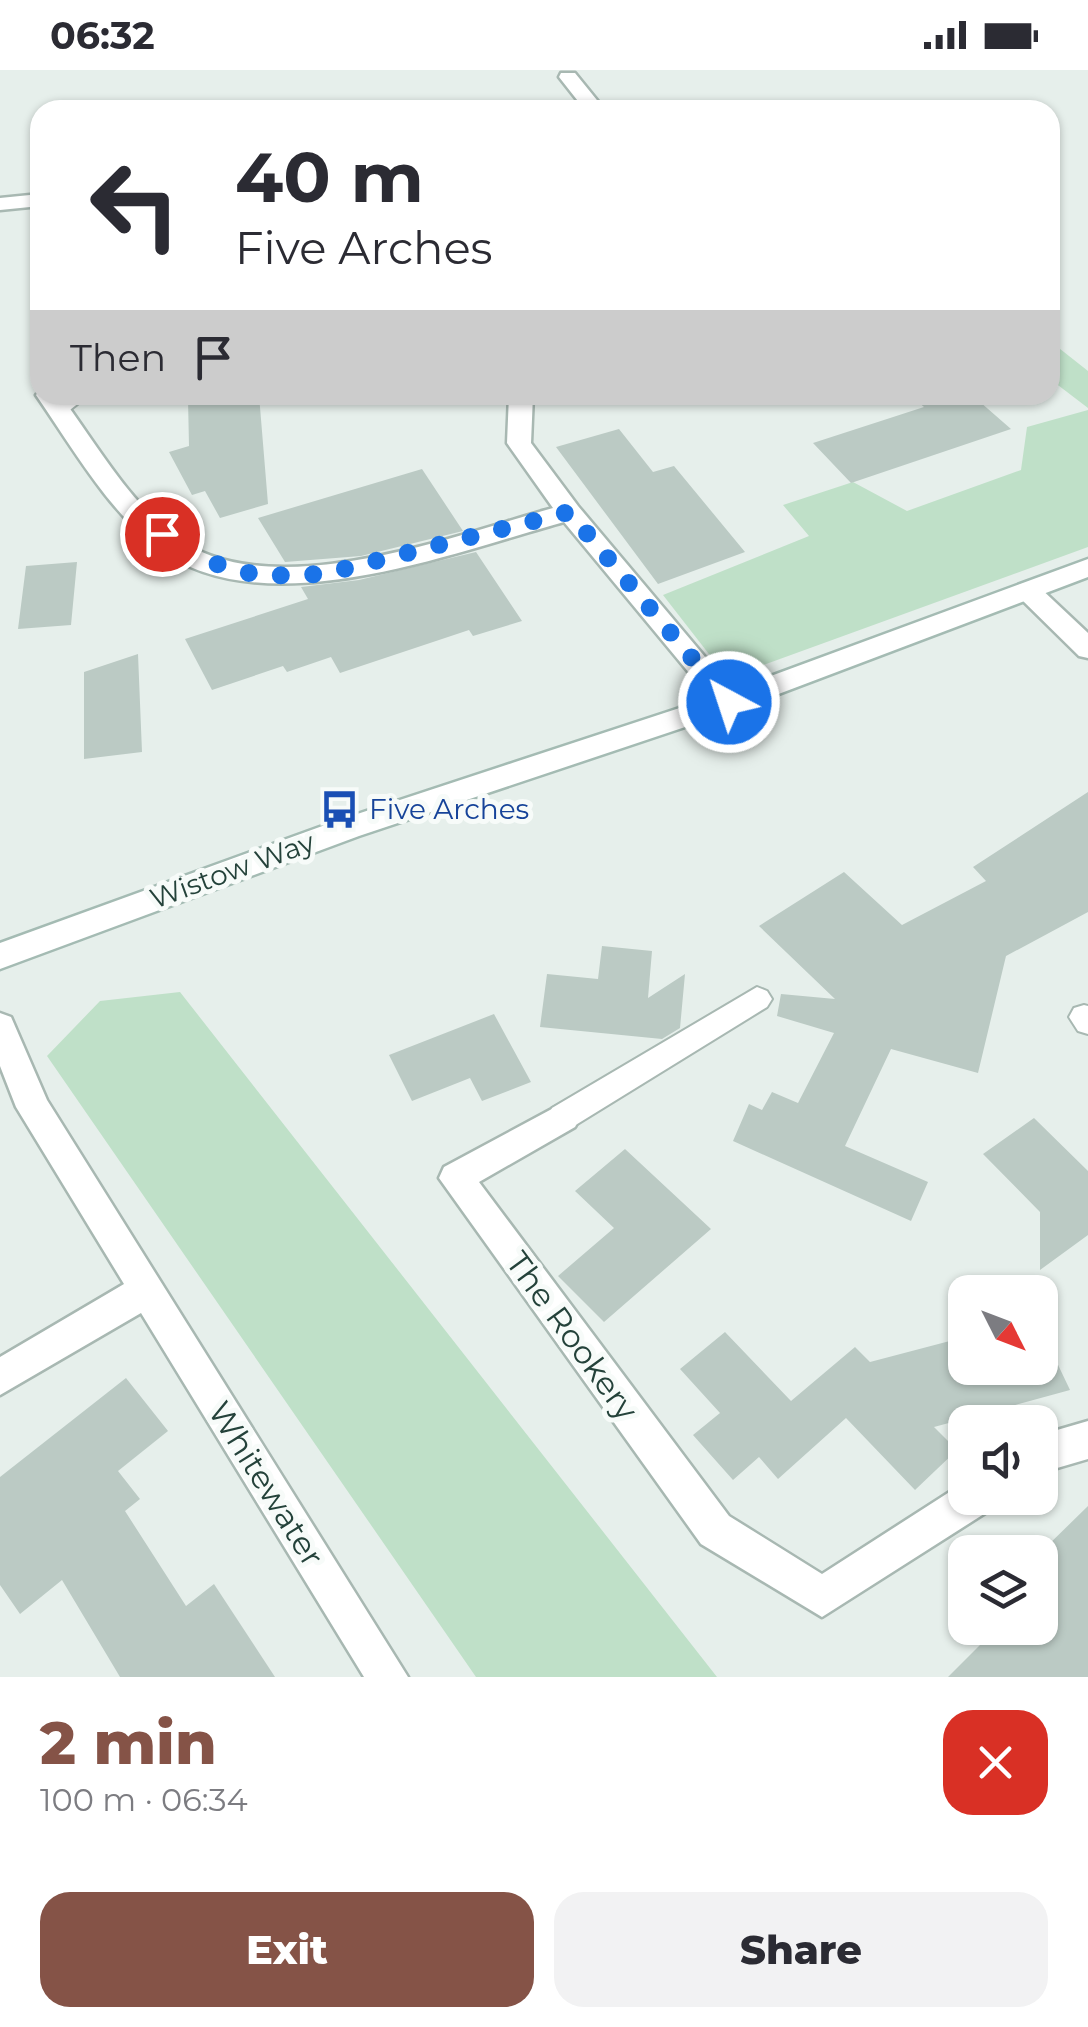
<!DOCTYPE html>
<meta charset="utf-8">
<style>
:root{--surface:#fff;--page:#f2f2f3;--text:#2b2b33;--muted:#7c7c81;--accent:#855347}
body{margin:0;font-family:Montserrat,sans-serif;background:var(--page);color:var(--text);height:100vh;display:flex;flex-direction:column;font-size:38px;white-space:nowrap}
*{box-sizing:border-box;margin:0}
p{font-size:32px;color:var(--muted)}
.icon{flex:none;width:55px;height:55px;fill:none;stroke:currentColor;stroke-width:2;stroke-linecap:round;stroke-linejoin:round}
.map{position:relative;height:1607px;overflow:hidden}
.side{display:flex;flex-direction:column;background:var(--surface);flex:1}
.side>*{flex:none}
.top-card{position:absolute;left:30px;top:30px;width:1030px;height:305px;border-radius:30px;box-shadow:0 2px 8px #0004;background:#fff;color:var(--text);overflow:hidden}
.needle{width:65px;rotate:132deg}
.controls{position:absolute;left:948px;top:1205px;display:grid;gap:20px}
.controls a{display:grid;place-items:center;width:110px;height:110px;border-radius:20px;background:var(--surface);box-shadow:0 2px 8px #0004;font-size:50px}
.pin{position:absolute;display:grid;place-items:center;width:85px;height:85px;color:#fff;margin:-42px;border:5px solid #fff;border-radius:50%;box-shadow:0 2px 10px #0007}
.me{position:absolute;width:110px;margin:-55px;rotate:320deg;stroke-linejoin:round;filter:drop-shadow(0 0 8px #0008)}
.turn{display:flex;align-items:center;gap:35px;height:210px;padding:0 40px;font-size:45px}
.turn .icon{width:130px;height:130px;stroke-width:2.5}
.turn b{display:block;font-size:70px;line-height:85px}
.then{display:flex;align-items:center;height:95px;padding:0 40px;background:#0003;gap:20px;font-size:38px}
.round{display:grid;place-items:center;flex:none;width:105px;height:105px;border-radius:30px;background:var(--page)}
.headline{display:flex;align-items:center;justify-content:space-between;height:170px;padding:0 40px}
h1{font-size:60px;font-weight:800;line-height:75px;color:var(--accent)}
.action{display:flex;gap:20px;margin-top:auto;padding:20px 40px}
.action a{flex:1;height:115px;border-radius:30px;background:var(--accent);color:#fff;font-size:40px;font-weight:800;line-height:115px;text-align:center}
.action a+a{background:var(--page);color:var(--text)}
.status{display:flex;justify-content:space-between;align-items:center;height:70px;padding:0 50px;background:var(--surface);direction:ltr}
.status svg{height:28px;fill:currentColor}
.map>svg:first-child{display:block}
.green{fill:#bfe0c8}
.building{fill:#bbcac4}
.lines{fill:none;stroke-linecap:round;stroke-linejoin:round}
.lane-casing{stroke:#a8b8b2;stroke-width:4}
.street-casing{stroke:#a8b8b2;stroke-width:5}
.secondary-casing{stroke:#a4bbb3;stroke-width:5}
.lane{fill:#fff;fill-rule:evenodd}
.street{fill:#fff;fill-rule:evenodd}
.secondary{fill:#fff;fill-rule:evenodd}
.route{stroke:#1a73e8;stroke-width:18;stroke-dasharray:0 32.4}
.labels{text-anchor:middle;stroke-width:10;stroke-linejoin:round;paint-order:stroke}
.transit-label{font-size:28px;fill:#164399;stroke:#f7fbf9;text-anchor:start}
.street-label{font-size:28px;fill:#24423a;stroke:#f7fbf9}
.near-street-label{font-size:32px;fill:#24423a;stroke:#f7fbf9}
</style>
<div class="status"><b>06:32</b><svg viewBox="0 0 49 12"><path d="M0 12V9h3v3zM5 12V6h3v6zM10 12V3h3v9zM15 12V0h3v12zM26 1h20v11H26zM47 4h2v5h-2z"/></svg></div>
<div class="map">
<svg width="1088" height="1607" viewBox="0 0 1088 1607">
<rect width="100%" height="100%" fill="#e6efeb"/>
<path class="green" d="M1050,271L1088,301V338L1050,309Z
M1088,340V477L747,601L719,597L663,525L809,466L783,435L853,412L907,441L1021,400L1027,357Z
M180,922L717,1607H476L47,986L100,931Z"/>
<path class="building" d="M259,325L268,434L220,448L205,421L192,425L169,382L189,376L188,329Z
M910,325H972L1011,359L851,413L813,373L924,337Z
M619,359L653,402L674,396L745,482L658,514L556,377Z
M422,399L463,461L361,486L285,492L258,448Z
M476,482L522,551L473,566L469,560L340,603L331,587L287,602L283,596L212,620L185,569L308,529L301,517L359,510Z
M77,492L71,555L18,559L26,496Z
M138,584L142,682L84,689V602Z
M1088,722V842L1006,886L978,1003L891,979L845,1076L928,1112L911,1151L733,1071L749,1034L762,1040L772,1022L798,1033L834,963L777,946L781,924L835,929L759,856L844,802L902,855L986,811L973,797Z
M602,876L652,881L648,928L685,904L680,958L662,969L540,957L547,904L598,909Z
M494,944L531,1012L482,1031L470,1008L412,1031L389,985Z
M1034,1048L1088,1101V1165L1040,1200V1142L983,1084Z
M625,1079L711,1159L604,1252L558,1206L614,1158L575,1121Z
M1040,1257L1070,1320L934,1357L957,1380L915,1420L846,1348L778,1409L759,1387L733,1410L693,1365L720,1343L680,1299L725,1262L791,1331L855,1277L870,1292L965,1267V1298H1040Z
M126,1308L168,1361L118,1401L140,1429L125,1441L186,1536L214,1514L275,1607H120L62,1510L20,1544L0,1515V1407Z
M1088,1436V1607H948L988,1567L980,1558H1040V1483Z"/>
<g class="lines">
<defs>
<path id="lane" d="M63,325H89L66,343H50V333Z
M757,917L767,921L772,929L767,937L574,1056L563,1060L552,1056L548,1047L552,1038Z
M1084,935L1088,936V964L1078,961L1069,947L1074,938Z"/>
<path id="street" d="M561,3H575L605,40H585L559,7Z
M224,33L231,35L234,40H214Z
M40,124V136L0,140V128Z
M40,320V325H60C96,373 127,430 176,467C269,537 452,466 553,438L507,373L509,325H533L531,373L578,436L743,632L739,639H719L564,452C451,483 264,557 159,479C108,441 72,377 36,325Z
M1028,512L1037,515L1088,563V588L1079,586L1019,527L1015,521L1019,515Z
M0,943L11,947L47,1030L408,1607H364L141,1243L0,1325V1287L124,1214L16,1037L0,996Z
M563,1033L575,1037L580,1047L575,1057L479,1112L729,1446L822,1504L965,1412V1428H992L987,1442L822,1547L701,1474L439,1108L444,1097Z
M1088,1351V1389L1040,1403V1365Z"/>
<path id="secondary" d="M1088,489V507L739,639L359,766L0,899V873L339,750L719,625Z"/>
</defs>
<use href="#lane" class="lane-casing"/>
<use href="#street" class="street-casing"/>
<use href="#secondary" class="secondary-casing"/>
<use href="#lane" class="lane"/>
<use href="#street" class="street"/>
<use href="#secondary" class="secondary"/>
</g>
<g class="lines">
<path class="route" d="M162,464L188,486L260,506L324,504L569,442L729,632"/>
</g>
<defs>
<symbol id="bus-bare" viewBox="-9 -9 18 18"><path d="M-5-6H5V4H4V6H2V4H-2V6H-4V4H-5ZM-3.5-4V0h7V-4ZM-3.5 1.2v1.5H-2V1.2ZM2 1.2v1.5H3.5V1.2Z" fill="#1a4fb4" stroke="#f7fbf9" stroke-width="2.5" paint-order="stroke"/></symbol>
</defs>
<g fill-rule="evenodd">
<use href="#bus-bare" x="312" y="712" width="55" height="55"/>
</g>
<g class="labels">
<g class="transit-label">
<text x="369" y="749">Five Arches</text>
</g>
<g class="street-label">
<text transform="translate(232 800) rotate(-20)" y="10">Wistow Way</text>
</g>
<g class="near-street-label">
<text transform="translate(572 1266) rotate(54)" y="11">The Rookery</text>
<text transform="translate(266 1414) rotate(58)" y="11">Whitewater</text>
</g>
</g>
</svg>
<div class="controls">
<a><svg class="needle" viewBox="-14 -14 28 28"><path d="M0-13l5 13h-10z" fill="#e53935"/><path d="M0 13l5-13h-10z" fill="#7c7c81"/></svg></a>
<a><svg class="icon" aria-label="sound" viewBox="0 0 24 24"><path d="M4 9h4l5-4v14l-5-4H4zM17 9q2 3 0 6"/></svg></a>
<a><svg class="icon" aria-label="layers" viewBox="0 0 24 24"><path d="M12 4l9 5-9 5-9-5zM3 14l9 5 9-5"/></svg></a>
</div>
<div class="pin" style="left:162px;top:464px;background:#d93025"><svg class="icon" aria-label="arrive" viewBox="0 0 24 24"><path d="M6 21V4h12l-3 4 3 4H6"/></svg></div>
<svg class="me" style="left:729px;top:632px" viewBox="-20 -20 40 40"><circle r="17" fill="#1a73e8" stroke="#fff" stroke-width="3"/><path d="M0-11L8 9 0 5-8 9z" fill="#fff"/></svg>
<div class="top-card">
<div class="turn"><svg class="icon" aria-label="left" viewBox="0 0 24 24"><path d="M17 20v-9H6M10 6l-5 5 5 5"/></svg><div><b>40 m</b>Five Arches</div></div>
<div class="then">Then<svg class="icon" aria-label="arrive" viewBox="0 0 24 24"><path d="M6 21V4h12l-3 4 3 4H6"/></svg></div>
</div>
</div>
<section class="side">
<div class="headline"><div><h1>2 min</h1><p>100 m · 06:34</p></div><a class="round" style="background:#d93025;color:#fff"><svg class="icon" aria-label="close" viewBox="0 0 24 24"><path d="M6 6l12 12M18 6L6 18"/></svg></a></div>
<div class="action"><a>Exit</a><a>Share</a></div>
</section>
